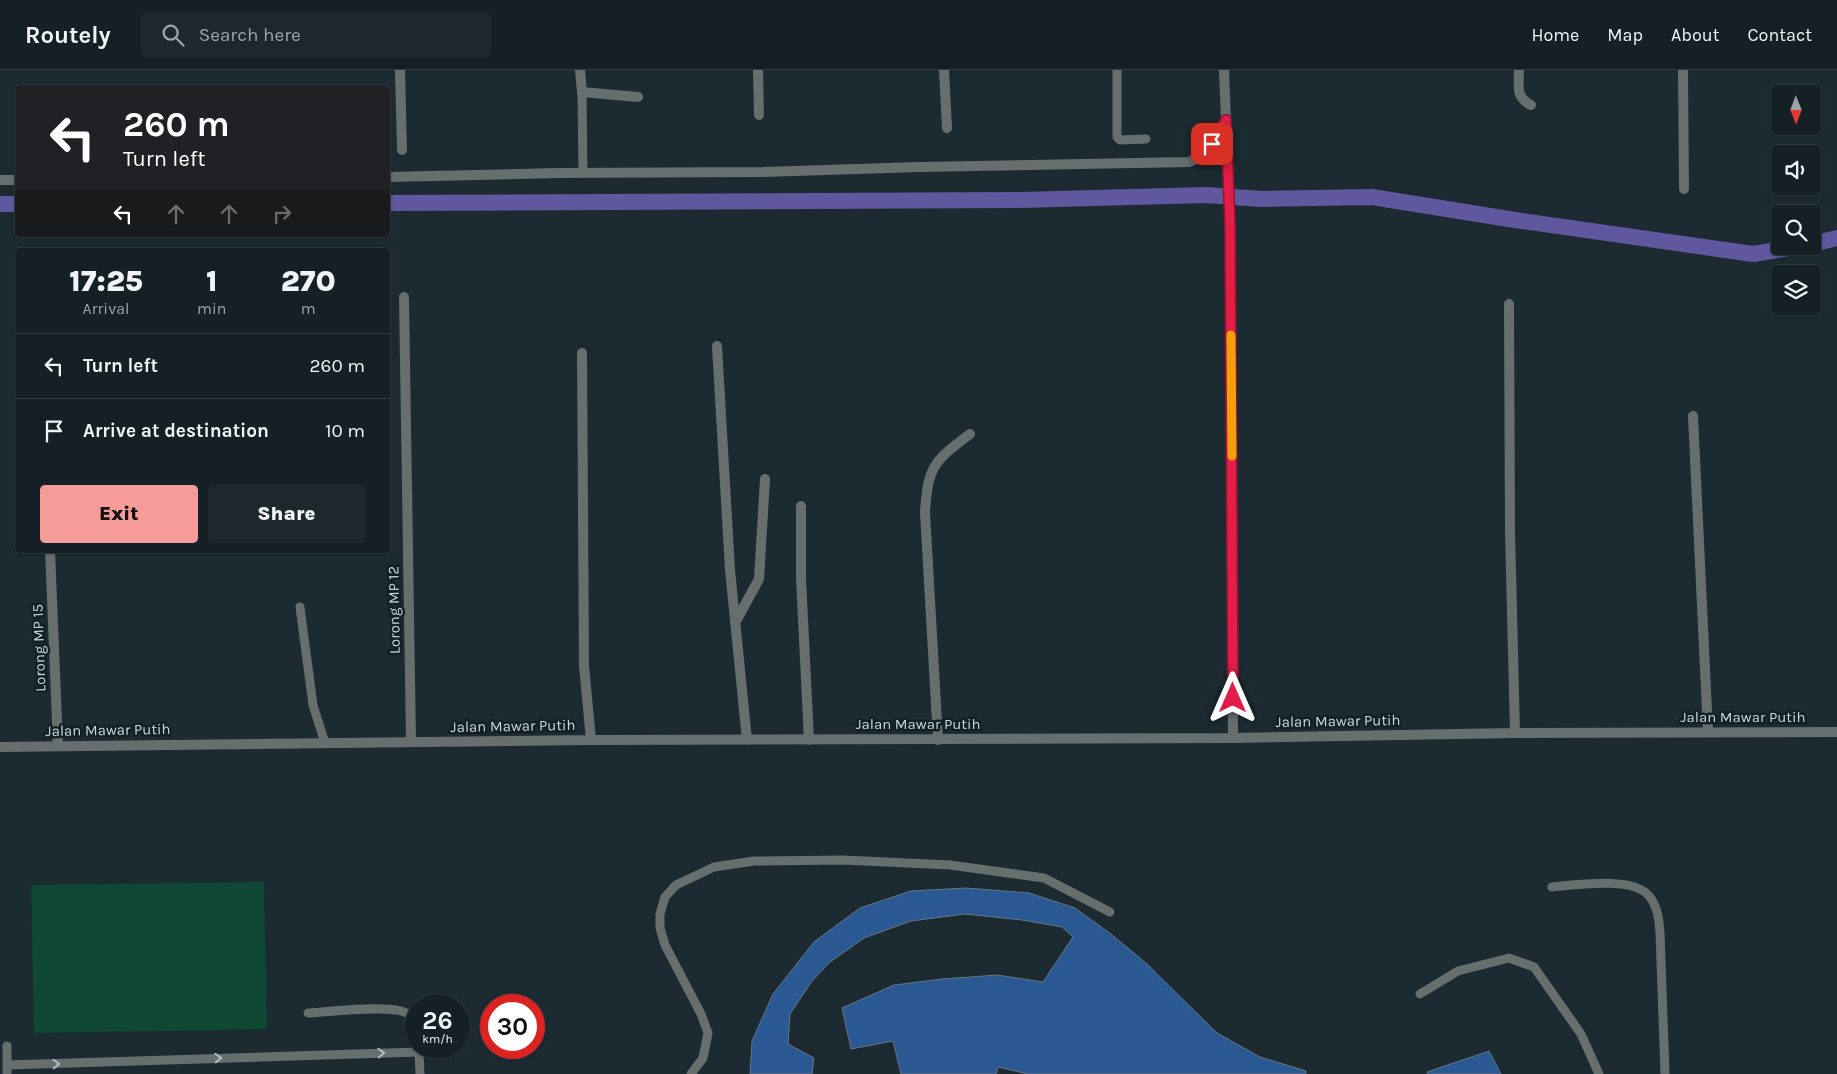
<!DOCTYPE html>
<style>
:root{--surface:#142025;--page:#1d282d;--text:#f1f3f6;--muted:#9da3a7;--line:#333e42;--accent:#f59b9a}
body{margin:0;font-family:Karla,sans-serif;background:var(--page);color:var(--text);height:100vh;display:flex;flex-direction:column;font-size:19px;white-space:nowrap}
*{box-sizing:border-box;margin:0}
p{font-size:16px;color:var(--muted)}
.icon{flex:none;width:28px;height:28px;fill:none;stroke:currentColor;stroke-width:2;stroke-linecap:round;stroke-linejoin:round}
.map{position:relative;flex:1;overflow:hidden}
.sheet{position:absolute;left:15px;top:178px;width:375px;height:305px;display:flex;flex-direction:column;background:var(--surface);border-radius:5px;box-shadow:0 1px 4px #0004,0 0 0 1px var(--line)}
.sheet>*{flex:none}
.banner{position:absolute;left:15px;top:15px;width:375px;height:152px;border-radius:5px;box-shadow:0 1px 4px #0004,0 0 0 1px var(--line);background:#202124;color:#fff;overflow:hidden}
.needle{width:32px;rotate:179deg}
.controls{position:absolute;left:1771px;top:15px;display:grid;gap:10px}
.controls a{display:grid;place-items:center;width:50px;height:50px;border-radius:5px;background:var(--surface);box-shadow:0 1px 4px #0004,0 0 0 1px var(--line);font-size:25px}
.speed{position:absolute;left:405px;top:924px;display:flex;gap:10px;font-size:25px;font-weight:700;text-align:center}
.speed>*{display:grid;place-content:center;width:65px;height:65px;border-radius:50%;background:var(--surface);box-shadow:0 1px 4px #0004,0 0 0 1px var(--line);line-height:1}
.speed small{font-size:12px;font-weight:400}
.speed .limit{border:8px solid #d22;background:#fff;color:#111}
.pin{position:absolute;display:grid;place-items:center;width:42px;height:42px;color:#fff;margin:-21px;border-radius:10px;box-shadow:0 2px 8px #0006}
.me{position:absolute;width:55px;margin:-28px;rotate:0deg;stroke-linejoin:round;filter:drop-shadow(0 0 4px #0008)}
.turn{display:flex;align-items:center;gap:18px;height:105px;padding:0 25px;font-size:22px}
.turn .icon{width:65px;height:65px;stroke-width:2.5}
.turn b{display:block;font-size:35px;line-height:42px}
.lanes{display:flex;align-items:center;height:48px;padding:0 25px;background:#0003;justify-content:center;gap:25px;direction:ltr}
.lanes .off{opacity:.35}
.eta{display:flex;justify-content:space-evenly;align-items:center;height:85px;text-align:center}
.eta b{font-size:30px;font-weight:800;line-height:35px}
.cta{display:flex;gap:10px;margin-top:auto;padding:10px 25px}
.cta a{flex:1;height:58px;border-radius:5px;background:var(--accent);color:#111;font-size:20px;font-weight:800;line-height:58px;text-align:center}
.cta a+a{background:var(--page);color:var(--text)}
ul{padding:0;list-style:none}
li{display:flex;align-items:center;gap:15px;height:65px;padding:0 25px;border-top:1px solid var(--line)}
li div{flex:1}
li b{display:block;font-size:19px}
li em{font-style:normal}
header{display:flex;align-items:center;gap:30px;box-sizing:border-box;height:70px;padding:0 25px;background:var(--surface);border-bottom:1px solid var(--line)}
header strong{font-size:24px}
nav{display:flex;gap:28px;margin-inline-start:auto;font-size:18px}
.search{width:350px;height:45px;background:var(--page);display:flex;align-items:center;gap:12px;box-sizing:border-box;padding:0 18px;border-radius:5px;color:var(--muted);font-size:19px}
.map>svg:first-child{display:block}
.green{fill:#0f4933}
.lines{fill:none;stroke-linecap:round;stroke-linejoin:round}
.canal{stroke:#60589e;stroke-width:16}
.building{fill:#2a5893;stroke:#6a7481}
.service{stroke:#666f6e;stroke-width:9}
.minor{stroke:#666f6e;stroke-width:10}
.oneway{stroke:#b2bcbf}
.route-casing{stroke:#92132f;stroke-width:12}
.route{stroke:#e11d48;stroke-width:9}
.slow{stroke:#f59e0b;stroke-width:9}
.labels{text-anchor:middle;stroke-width:5;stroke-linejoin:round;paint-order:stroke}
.street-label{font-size:15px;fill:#ccd6da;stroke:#112127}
</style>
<header>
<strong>Routely</strong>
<div class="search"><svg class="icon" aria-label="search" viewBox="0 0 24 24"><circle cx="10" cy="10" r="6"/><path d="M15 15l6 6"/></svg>Search here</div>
<nav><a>Home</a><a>Map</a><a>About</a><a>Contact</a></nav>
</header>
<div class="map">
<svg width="1837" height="1004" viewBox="0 0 1837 1004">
<rect width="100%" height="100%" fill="#1b2b31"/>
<path class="green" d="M264,812L267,959L34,963L31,815Z"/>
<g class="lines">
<path class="canal" d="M388,133L1020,130L1206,125L1262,129L1372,127L1515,150L1753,184L1802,176
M0,134H18
M1812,174L1837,168"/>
</g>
<path class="building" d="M966,818L1029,823L1075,838L1111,864L1147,894L1217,963L1260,987L1306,1001V1004H1028L998,997L996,1004H901L893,971L851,979L842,938L894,915L942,909L997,905L1043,912L1073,867L1062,857L1022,850L965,844L911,851L864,868L830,892L812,911L790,944L788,974L814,988L812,1004H750L752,971L773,924L814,872L860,838L911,821Z
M1489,981L1501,1004H1428L1427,1002Z"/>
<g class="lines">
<path class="service" d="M1117,0V67L1120,70L1146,69
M582,22L583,103
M300,537L313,635L325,673
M1552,817C1575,815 1634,806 1649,826C1658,837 1659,850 1660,863L1665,1004
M1420,924L1458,901L1509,888L1534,897L1581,964L1599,1004
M308,943C326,942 399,933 409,945C414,950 415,957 416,964
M7,976V1004
M7,995L419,982L420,1004
M691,1004L703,988L708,963L701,944L665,875L660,858V844L665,827L676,815L714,797L754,791L843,790L950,795L1044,808L1110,842"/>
<path class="minor" d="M400,0L402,80
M580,0L582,22L638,27
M758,0L759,45
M944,0L947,58
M1224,0L1230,155L1233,668
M1519,0C1519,16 1515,27 1531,35
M1683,0L1684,119
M388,107L558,103L763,102L919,97L1189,92C1208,85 1215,68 1226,50
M0,110H18
M404,227L411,672
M1509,234L1510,461L1515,663
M717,276L730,500L747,670
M582,283L584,596L591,670
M1693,346L1708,662
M801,436V509L809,670
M50,480L58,676
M735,553L759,509L765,409
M938,670L925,442C928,396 934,391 970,364
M0,677L591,670L1233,668L1515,663L1837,662"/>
</g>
<defs><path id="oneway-chevron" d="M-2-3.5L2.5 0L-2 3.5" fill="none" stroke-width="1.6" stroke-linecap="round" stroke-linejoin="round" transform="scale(1.25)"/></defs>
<g class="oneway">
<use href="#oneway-chevron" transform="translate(381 983) rotate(-2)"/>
<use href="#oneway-chevron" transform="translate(218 988) rotate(-2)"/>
<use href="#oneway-chevron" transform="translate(56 994) rotate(-2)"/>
</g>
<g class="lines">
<defs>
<path id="route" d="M1212,74L1226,50L1230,155L1233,628"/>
</defs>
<use href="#route" class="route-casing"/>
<use href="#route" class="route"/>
<path class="slow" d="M1231,265L1232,386"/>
</g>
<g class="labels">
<g class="street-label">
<text transform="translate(394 540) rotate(-91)" y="5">Lorong MP 12</text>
<text transform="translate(39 578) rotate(-92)" y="5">Lorong MP 15</text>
<text x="1743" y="652">Jalan Mawar Putih</text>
<text transform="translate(1338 651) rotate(-1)" y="5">Jalan Mawar Putih</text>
<text x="918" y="659">Jalan Mawar Putih</text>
<text transform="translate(513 656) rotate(-1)" y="5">Jalan Mawar Putih</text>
<text transform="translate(108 660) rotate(-1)" y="5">Jalan Mawar Putih</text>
</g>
</g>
</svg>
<div class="controls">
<a><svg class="needle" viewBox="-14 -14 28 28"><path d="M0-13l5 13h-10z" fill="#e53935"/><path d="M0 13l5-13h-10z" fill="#9da3a7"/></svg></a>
<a><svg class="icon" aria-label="sound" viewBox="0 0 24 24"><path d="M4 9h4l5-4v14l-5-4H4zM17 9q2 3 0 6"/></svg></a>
<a><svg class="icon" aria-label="search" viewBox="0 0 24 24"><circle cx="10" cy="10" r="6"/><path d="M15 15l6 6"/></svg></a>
<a><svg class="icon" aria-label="layers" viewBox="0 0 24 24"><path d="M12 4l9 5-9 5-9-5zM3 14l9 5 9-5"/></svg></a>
</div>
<div class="speed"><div>26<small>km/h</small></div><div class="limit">30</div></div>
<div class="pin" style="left:1212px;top:74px;background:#d93025"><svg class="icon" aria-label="arrive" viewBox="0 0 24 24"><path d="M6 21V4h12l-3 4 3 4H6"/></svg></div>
<svg class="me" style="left:1233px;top:628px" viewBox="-20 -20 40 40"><path d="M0-17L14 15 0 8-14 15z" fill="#e11d48" stroke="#fff" stroke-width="4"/></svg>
<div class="banner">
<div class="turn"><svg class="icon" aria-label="left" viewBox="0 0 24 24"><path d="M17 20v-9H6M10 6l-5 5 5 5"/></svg><div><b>260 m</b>Turn left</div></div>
<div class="lanes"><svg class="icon" aria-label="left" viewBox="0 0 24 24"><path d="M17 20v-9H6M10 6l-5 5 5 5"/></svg><svg class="icon off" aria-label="ahead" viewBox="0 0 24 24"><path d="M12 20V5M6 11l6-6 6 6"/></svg><svg class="icon off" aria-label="ahead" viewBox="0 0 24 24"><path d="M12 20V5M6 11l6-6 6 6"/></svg><svg class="icon off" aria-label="right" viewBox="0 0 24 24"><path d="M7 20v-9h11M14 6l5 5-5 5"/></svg></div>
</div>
<section class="sheet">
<div class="eta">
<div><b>17:25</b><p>Arrival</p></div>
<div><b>1</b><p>min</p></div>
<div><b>270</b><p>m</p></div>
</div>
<ul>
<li><svg class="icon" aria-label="left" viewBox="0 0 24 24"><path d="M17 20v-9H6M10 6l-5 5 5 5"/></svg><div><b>Turn left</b></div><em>260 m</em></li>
<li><svg class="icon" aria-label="arrive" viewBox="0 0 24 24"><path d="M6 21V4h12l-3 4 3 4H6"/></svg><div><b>Arrive at destination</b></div><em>10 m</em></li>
</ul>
<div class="cta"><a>Exit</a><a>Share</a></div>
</section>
</div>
